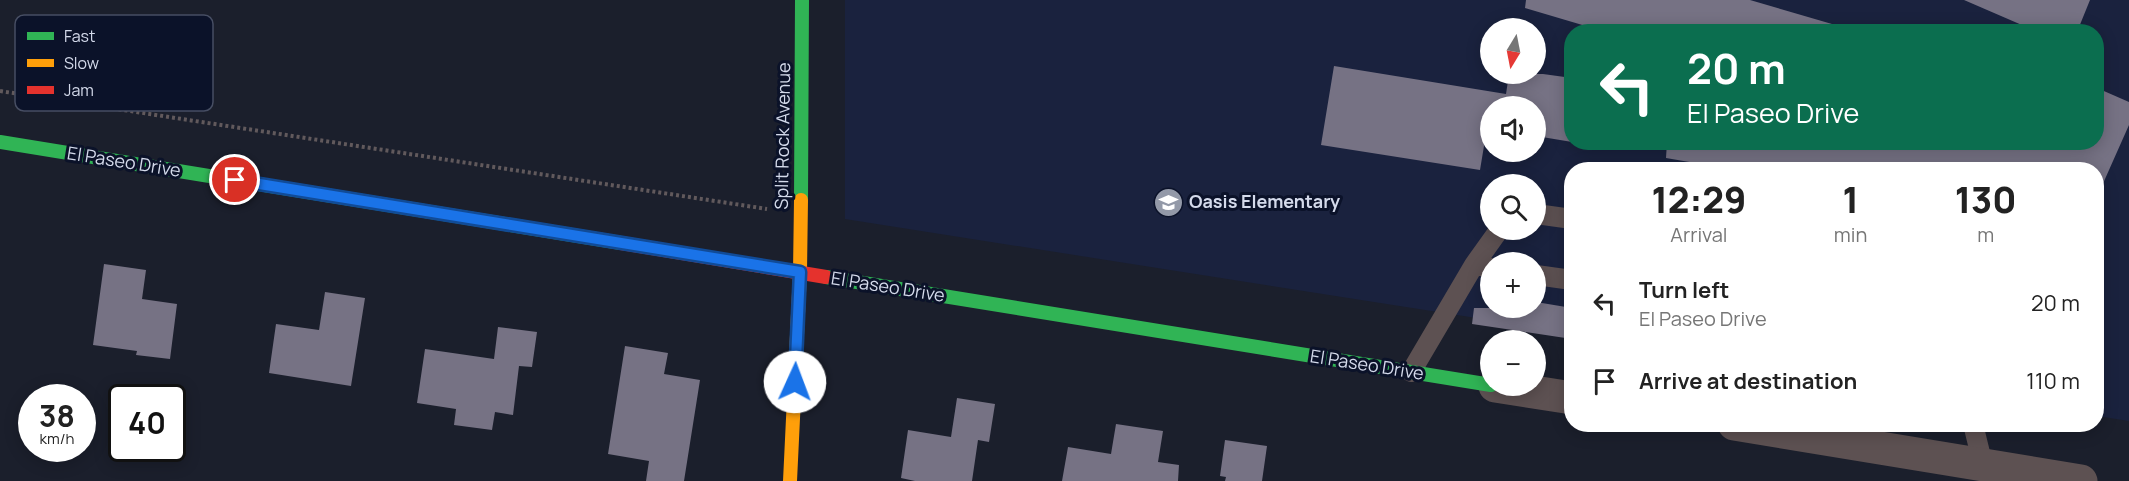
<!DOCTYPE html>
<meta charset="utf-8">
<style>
:root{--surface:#fff;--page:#f2f2f2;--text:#222;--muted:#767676}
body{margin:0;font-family:Manrope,sans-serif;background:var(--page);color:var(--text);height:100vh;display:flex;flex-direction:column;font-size:22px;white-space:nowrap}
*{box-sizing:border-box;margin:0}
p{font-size:20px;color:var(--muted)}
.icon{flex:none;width:33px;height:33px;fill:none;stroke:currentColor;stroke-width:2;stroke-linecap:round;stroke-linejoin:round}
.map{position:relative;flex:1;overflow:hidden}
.side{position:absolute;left:1564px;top:162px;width:540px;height:270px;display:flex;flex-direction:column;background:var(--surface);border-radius:24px;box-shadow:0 3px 15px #0003}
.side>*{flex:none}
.banner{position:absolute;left:1564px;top:24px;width:540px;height:126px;border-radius:24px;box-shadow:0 3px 15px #0003;background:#0b6e4f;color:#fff;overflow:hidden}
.needle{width:39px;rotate:190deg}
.tools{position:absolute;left:1480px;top:18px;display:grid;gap:12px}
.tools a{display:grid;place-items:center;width:66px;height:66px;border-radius:50%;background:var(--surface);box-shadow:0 3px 15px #0003;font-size:30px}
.speed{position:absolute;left:18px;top:384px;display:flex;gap:12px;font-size:30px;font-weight:700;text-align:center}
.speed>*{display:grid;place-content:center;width:78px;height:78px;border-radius:50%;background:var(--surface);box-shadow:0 3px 15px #0003;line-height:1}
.speed small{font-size:15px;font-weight:400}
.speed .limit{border:3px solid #111;border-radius:9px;background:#fff;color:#111}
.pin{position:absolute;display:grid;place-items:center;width:51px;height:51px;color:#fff;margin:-26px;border:3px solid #fff;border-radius:50%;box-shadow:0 2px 6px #0007}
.me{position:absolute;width:66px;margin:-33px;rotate:2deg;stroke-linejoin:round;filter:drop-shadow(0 0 4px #0008)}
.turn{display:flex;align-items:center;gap:21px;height:126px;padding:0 24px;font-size:27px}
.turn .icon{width:78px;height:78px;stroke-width:2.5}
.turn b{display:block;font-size:42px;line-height:51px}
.eta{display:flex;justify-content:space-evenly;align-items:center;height:102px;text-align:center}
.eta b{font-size:36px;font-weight:800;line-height:42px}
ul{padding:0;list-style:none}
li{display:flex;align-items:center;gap:18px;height:78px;padding:0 24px}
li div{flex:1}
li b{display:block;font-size:22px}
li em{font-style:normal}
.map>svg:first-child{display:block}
.built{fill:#1a223e;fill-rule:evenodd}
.building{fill:#767284}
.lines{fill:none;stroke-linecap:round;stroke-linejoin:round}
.path{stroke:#61595c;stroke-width:4;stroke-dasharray:3 3;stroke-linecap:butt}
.lane{stroke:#5d5152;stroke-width:20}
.street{stroke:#5d5152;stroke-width:33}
.fast{stroke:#30b455;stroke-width:14}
.slow{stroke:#ff9f0a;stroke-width:14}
.jam{stroke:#e5322d;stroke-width:14}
.route-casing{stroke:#114b97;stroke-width:15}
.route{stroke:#1a73e8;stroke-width:10}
.labels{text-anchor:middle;stroke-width:6;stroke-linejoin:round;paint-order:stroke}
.street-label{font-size:18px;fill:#d4daeb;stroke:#0b1229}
.poi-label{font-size:18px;font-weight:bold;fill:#d4daeb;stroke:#0b1229;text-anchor:start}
.key{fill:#0b1229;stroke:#474e63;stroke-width:1.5}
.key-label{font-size:16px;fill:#d4daeb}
</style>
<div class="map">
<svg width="2129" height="481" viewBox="0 0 2129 481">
<rect width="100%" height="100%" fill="#1b1f2c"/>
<path class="built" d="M845,0H2129V421L2097,416V170H1572V333L845,219ZM1491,28H1536V74H1491ZM1572,32H2097V142H1572ZM1491,106H1536V152H1491ZM1491,184H1536V230H1491ZM1491,262H1536V308H1491Z"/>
<path class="building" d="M1526,0H1750L1832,24L1831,32H1606L1525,8Z
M1964,0H2090L2077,32H2038Z
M1334,66L1506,94L1509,74H1543L1572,78V142L1536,136V106H1491V128H1487L1480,170L1321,145Z
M2097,88L2129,102V125L2097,197V170H1736L1666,158L1667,142H1968L2005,149L2008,142H2097Z
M104,264L146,270L142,299L177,304L170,359L136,355L137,351L93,345Z
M325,292L365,298L351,386L269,373L276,324L319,330Z
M1536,302L1572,308V339L1472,324L1474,308H1536Z
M498,327L537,332L532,367L519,366L513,415L495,412L492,430L454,425L456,409L417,403L425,349L494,359Z
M625,346L668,353L664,374L700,380L684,481H646L649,461L608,454Z
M957,398L995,404L989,442L978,440L972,481H915L901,478L908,430L951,437Z
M1116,424L1163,431L1158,462L1179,465L1178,481H1062L1068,447L1111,454Z
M1225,440L1267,446L1262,481H1225L1226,477L1220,476Z"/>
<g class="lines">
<path class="path" d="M0,91L767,209"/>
<path class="lane" d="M1536,214L1572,219
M1474,265L1499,230
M1536,275L1572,280
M1411,372L1474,265L1491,268
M1973,424L1983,465"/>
<path class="street" d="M1495,386L1572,398
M1734,424L2081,481"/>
<path class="fast" d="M0,142L621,243
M801,200L802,0
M826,277L1491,385"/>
<path class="slow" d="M790,481L800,272L801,200"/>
<path class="jam" d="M621,243L826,277"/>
</g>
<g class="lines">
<defs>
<path id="route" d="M235,180L800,272L795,382"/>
</defs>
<use href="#route" class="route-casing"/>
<use href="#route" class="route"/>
</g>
<defs>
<symbol id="school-disc" viewBox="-11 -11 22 22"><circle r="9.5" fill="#9399a8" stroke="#0b1229"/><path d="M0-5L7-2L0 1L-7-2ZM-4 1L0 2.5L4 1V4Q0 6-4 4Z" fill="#fff"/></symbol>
</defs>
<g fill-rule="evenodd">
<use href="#school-disc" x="1152" y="186" width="33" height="33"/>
</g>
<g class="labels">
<g class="street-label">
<text transform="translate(783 136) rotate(-89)" y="6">Split Rock Avenue</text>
<text transform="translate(124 162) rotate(9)" y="6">El Paseo Drive</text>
<text transform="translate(888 287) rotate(9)" y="6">El Paseo Drive</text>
<text transform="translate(1367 365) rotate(9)" y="6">El Paseo Drive</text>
</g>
<g class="poi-label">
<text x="1189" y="208">Oasis Elementary</text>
</g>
</g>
<rect x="15" y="15" width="198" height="96" rx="9" class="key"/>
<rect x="27" y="32" width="27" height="8" fill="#30b455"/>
<rect x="27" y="59" width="27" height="8" fill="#ff9f0a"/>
<rect x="27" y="86" width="27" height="8" fill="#e5322d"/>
<g class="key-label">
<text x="64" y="42">Fast</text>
<text x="64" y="69">Slow</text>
<text x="64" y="96">Jam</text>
</g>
</svg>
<div class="tools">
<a><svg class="needle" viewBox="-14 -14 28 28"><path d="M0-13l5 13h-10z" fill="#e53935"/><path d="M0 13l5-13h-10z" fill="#767676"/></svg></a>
<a><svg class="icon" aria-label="sound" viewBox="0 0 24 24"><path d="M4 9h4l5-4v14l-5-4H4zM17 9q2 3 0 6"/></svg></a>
<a><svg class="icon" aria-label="search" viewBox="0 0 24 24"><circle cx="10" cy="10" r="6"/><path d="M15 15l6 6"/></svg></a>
<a>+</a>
<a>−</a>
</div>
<div class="speed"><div>38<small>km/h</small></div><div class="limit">40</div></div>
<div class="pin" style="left:235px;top:180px;background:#d93025"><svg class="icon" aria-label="arrive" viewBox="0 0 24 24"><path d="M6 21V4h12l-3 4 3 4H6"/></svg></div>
<svg class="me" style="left:795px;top:382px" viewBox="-20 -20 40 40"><circle r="19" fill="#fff"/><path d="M0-13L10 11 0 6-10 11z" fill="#1a73e8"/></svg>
<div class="banner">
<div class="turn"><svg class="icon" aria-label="left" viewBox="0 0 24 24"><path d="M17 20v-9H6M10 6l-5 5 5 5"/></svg><div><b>20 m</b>El Paseo Drive</div></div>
</div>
<section class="side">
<div class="eta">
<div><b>12:29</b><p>Arrival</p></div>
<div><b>1</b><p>min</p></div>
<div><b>130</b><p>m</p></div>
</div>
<ul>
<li><svg class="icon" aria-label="left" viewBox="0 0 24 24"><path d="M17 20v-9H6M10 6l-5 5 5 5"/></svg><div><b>Turn left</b><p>El Paseo Drive</p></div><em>20 m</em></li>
<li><svg class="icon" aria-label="arrive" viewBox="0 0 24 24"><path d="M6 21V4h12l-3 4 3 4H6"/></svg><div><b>Arrive at destination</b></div><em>110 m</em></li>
</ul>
</section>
</div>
